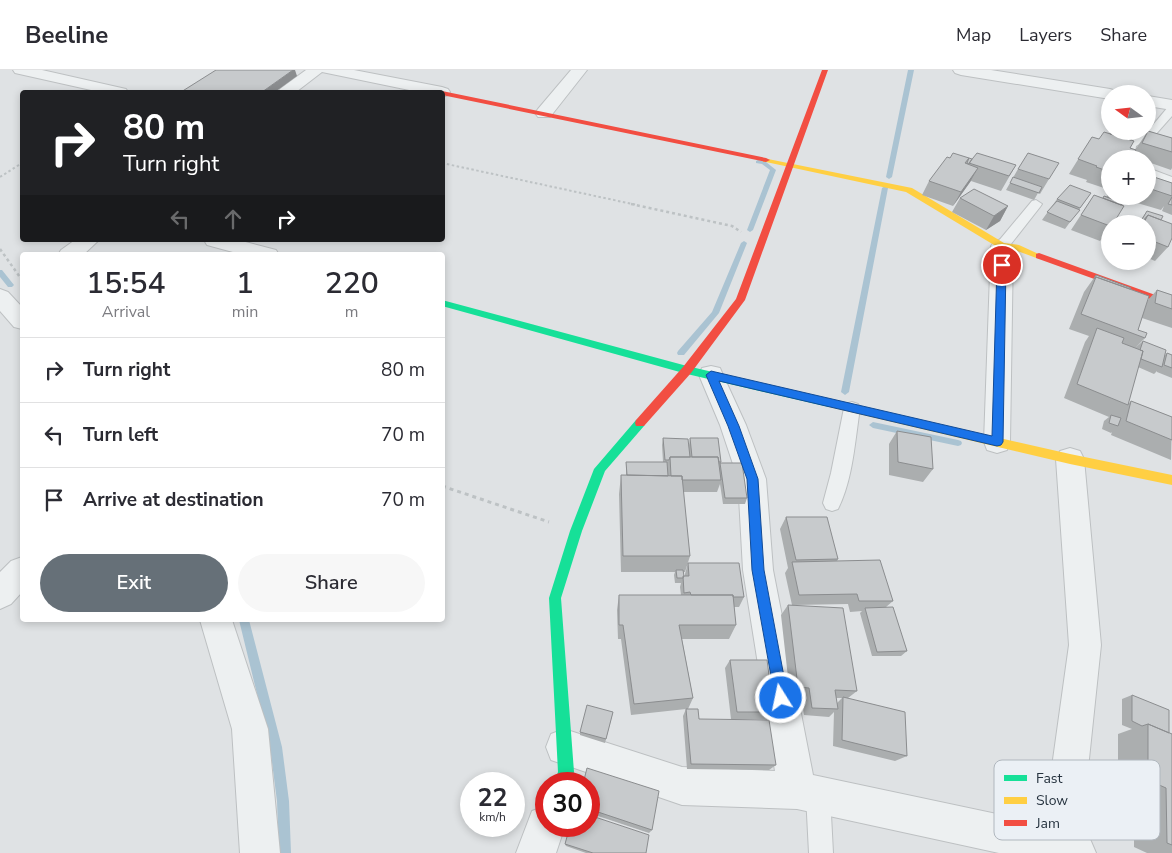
<!DOCTYPE html>
<meta charset="utf-8">
<style>
:root{--surface:#fff;--page:#f7f7f7;--text:#2b2b33;--muted:#7c7c81;--line:#e1e1e2;--accent:#667078}
body{margin:0;font-family:"Nunito Sans",sans-serif;background:var(--page);color:var(--text);height:100vh;display:flex;flex-direction:column;font-size:19px;white-space:nowrap}
*{box-sizing:border-box;margin:0}
p{font-size:16px;color:var(--muted)}
.icon{flex:none;width:28px;height:28px;fill:none;stroke:currentColor;stroke-width:2;stroke-linecap:round;stroke-linejoin:round}
.map{position:relative;flex:1;overflow:hidden}
.panel{position:absolute;left:20px;top:182px;width:425px;height:370px;display:flex;flex-direction:column;background:var(--surface);border-radius:5px;box-shadow:0 2px 8px #0003}
.panel>*{flex:none}
.guide{position:absolute;left:20px;top:20px;width:425px;height:152px;border-radius:5px;box-shadow:0 2px 8px #0003;background:#202124;color:#fff;overflow:hidden}
.needle{width:32px;rotate:285deg}
.controls{position:absolute;left:1101px;top:15px;display:grid;gap:10px}
.controls a{display:grid;place-items:center;width:55px;height:55px;border-radius:50%;background:var(--surface);box-shadow:0 2px 8px #0003;font-size:25px}
.speed{position:absolute;left:460px;top:702px;display:flex;gap:10px;font-size:25px;font-weight:700;text-align:center}
.speed>*{display:grid;place-content:center;width:65px;height:65px;border-radius:50%;background:var(--surface);box-shadow:0 2px 8px #0003;line-height:1}
.speed small{font-size:12px;font-weight:400}
.speed .limit{border:8px solid #d22;background:#fff;color:#111}
.pin{position:absolute;display:grid;place-items:center;width:42px;height:42px;color:#fff;margin:-21px;border:2px solid #fff;border-radius:50%;box-shadow:0 1px 5px #0007}
.me{position:absolute;width:55px;margin:-28px;rotate:350deg;stroke-linejoin:round;filter:drop-shadow(0 0 4px #0008)}
.turn{display:flex;align-items:center;gap:18px;height:105px;padding:0 20px;font-size:22px}
.turn .icon{width:65px;height:65px;stroke-width:2.5}
.turn b{display:block;font-size:35px;line-height:42px}
.lanes{display:flex;align-items:center;height:48px;padding:0 20px;background:#0003;justify-content:center;gap:25px;direction:ltr}
.lanes .off{opacity:.35}
.eta{display:flex;justify-content:space-evenly;align-items:center;height:85px;text-align:center}
.eta b{font-size:30px;font-weight:600;line-height:35px}
.primary-button{display:flex;gap:10px;margin-top:auto;padding:10px 20px}
.primary-button a{flex:1;height:58px;border-radius:30px;background:var(--accent);color:#fff;font-size:20px;font-weight:600;line-height:58px;text-align:center}
.primary-button a+a{background:var(--page);color:var(--text)}
ul{padding:0;list-style:none}
li{display:flex;align-items:center;gap:15px;height:65px;padding:0 20px;border-top:1px solid var(--line)}
li div{flex:1}
li b{display:block;font-size:19px}
li em{font-style:normal}
header{display:flex;align-items:center;gap:30px;box-sizing:border-box;height:70px;padding:0 25px;background:var(--surface);border-bottom:1px solid var(--line)}
header strong{font-size:24px}
nav{display:flex;gap:28px;margin-inline-start:auto;font-size:18px}
.map>svg:first-child{display:block}
.lines{fill:none;stroke-linecap:round;stroke-linejoin:round}
.stream{fill:#aac3d2;fill-rule:evenodd}
.lane-casing{stroke:#bdc0c2;stroke-width:2}
.street-casing{stroke:#bdc0c2;stroke-width:2}
.path-far2{stroke:#bdc2c4;stroke-width:2;stroke-dasharray:2.5 2.5;stroke-linecap:butt}
.path-far1{stroke:#bdc2c4;stroke-width:2.5;stroke-dasharray:3 3;stroke-linecap:butt}
.path{stroke:#bdc2c4;stroke-width:3;stroke-dasharray:4 4;stroke-linecap:butt}
.lane{fill:#edf0f1;fill-rule:evenodd}
.street{fill:#edf0f1;fill-rule:evenodd}
.fast{fill:#16e098;fill-rule:evenodd}
.slow{fill:#ffcf43;fill-rule:evenodd}
.jam{fill:#f24e42;fill-rule:evenodd}
.wall{fill:#abaeaf;fill-rule:evenodd}
.shaded-wall{fill:#8b8d8f}
.building{fill:#c7cacc;stroke:#8b8d8f}
.route{fill:#1a73e8;stroke:#114b97}
.key{fill:#ebf0f5;stroke:#b0b7be;stroke-width:1}
.key-label{font-size:14px;fill:#25323e}
</style>
<header>
<strong>Beeline</strong>
<nav><a>Map</a><a>Layers</a><a>Share</a></nav>
</header>
<div class="map">
<svg width="1172" height="783" viewBox="0 0 1172 783">
<rect width="100%" height="100%" fill="#dfe2e4"/>
<g class="lines">
<path class="stream" d="M908,0H914L892,107L889,109L886,107Z
M758,90L766,92L776,100L753,160L750,162L747,160L770,100L762,94L756,93V91Z
M885,116L888,118L849,322L845,325L841,322L882,118Z
M744,171L747,173L719,243L684,285H678L677,283L678,281L712,242L741,173Z
M0,200H2L14,215L12,217H8L0,207Z
M873,352L958,370L961,371L962,373L961,375L958,376L873,358L869,355Z
M239,550H249L282,677L289,731L291,783H279L277,731L270,677Z"/>
<defs>
<path id="lane" d="M1172,36V46L1156,64L1136,76L1134,89H1122L1127,72L1148,61L1168,37Z
M1148,98L1172,107V115L1148,106Z
M1036,130L1042,134L1040,137L1007,179H997L995,176L997,173L1032,131Z
M852,332L858,334L860,338C855,370 853,409 838,439L832,441L826,439L823,433L831,403L844,338L846,334Z
M818,713L826,717L830,725L833,783H809L806,725L810,717Z"/>
<path id="street" d="M13,0H42L126,19L128,22H100L15,3Z
M306,0H354L442,17L448,19L450,22L448,25L442,27V22H419L322,2L296,22H278L280,19Z
M571,0H587L550,47H538L535,43L538,39Z
M953,0H991L1110,19L1116,21L1118,24H1110V29L961,5L955,3Z
M1148,26L1172,30V40L1148,36Z
M1002,169L1009,171L1013,176L1010,372L1007,380L997,383L987,380L984,372L991,176L995,171Z
M75,170H99L83,185H58L61,180Z
M204,170H238L276,180L279,185H244L207,175Z
M0,219L8,222L22,237V259L14,257L0,241Z
M711,296L720,298L723,305L746,355L766,409L773,500L813,705L1044,754L1069,575L1056,389L1060,381L1070,378L1080,381L1084,389L1101,575L1081,765L1090,769L1096,783H999L797,739L682,735L551,690L546,677L551,664L564,659L682,697L775,701L743,500L738,409L720,355L699,305L702,298Z
M22,487V522L11,534L0,539V502L11,491Z
M200,550H232L268,659L280,783H240L232,659Z
M546,736V756H565L556,783H516L532,741Z"/>
</defs>
<use href="#lane" class="lane-casing"/>
<use href="#street" class="street-casing"/>
<path class="path-far2" d="M442,93L637,135
M0,107L22,93"/>
<path class="path-far1" d="M631,134L732,156L741,162
M0,179L22,210"/>
<path class="path" d="M442,416L549,452"/>
<use href="#lane" class="lane"/>
<use href="#street" class="street"/>
<path class="fast" d="M442,230L687,296L829,329L834,333L829,337L687,304L442,236Z
M640,349L644,350L645,353L644,356L605,401L582,461L561,528L574,702L570,714H554L558,702L549,528L570,461L594,399L636,350Z"/>
<path class="slow" d="M763,88L912,118L1004,173L1019,175L1043,186L1039,189L1015,180L999,178L906,122L766,92H763Z
M829,329L1070,384L1172,405V415L1070,394L829,337L824,333Z"/>
<path class="jam" d="M822,0H828L745,230L691,303L644,356H636L635,353L636,350L683,297L736,229Z
M442,21L766,88L770,90L766,92L442,25V22H439Z
M1039,183L1172,231V237L1036,188V184Z"/>
</g>
<path class="wall" d="M1125,61H1143L1135,67H1133L1131,70L1130,78L1135,80L1148,61L1172,68V98L1171,100L1148,92V89H1137L1132,87L1110,89V120L1086,112L1087,110L1069,104L1092,67L1099,69L1110,64H1114Z
M950,88L972,89L1016,95L1001,121L971,111L953,136L922,125L929,111Z
M1018,99L1049,109L1040,124L1038,123L1034,130L1006,120Z
M1148,105L1172,113V145L1162,141L1164,136L1161,140L1127,130L1121,135L1110,154V158L1100,171L1071,160L1094,125L1103,128L1106,127L1110,123V126H1148Z
M1091,123L1065,159L1042,150L1057,129Z
M960,128L1008,136L1000,151L986,160L952,142Z
M1147,141L1161,150L1168,177L1155,191L1148,188V154H1138Z
M1096,205L1130,219L1147,231L1157,220L1172,225V258L1142,248L1138,260L1145,268L1135,278L1143,271L1165,285L1167,283L1172,285V308L1157,302V301L1154,304L1138,297L1128,334L1131,331L1172,347L1171,390L1111,365L1112,362L1111,363L1102,359L1104,351L1109,347L1064,328L1085,272L1089,266L1069,259L1084,222Z
M897,361L933,399L923,412L889,405V374Z
M663,368L689,375L690,368L721,392V393L747,428L745,434H723L720,414L717,422H683L690,486L685,502H683L684,506H685V504L688,493L744,527L739,537H734L736,555L729,569H682L693,628L688,639L699,649L776,695L769,700L687,699L683,646L686,639L631,645L621,569H618L617,540L619,525H681L680,517L681,513H675L674,505L675,502H621L619,424L621,405H626V392H663L662,375Z
M786,447L838,489L837,491L893,531L886,537L907,581L901,586H872L860,543L862,541L850,542L848,534L794,535L857,621L848,628L907,686L895,691L833,676L834,642L829,647L804,645L801,626L790,625L781,545L788,535H792L785,503L788,498L780,459ZM836,628H842L837,633Z
M730,590L774,642L767,649H731L725,598Z
M1132,625L1169,663L1172,664V783H1147L1134,777V724L1118,717V664L1132,659L1122,655V629Z
M613,642L605,673L580,665V662Z
M589,714L652,760L649,763L589,743Z
M1114,737L1131,766L1120,768L1103,760L1104,739Z
M565,774L646,783H586L566,776Z"/>
<path class="shaded-wall" d="M293,0H295L297,6L275,22H262Z
M1139,61H1143L1135,67Z
M978,98L970,112L953,136L961,122Z
M1129,126H1130L1126,132L1116,139L1122,131Z
M1008,136L1000,151L986,160L994,146Z"/>
<path class="building" d="M216,0H293L262,22H181Z
M1117,61H1122L1134,65L1131,70L1110,64V63L1115,64Z
M1148,61L1172,68V82L1142,73Z
M1104,62L1134,71L1130,78L1136,80L1131,89H1110V102L1096,97L1097,96L1078,89L1092,67L1099,69Z
M953,83L969,88L965,93L978,98L961,122L929,111L947,87L950,88Z
M977,83L1016,95L1009,106L969,93Z
M1028,83L1059,93L1049,109L1018,99Z
M969,88L972,89L969,94L967,93Z
M1148,105L1172,113V126L1148,118Z
M1013,107L1042,117L1039,123L1010,113Z
M1070,115L1091,123L1080,138L1057,129Z
M974,119L1008,136L994,146L960,128Z
M1094,125L1124,136L1113,154H1110V156L1081,145Z
M1104,126L1123,133L1121,135L1103,128Z
M1112,126H1129L1122,131Z
M1172,127V135L1168,134Z
M1057,131L1080,140L1070,152L1047,142Z
M1147,141L1163,146L1161,150L1148,145L1142,152L1141,151Z
M1148,145L1172,154V168L1168,177L1148,169V154H1143Z
M1096,205L1131,218L1130,219L1096,207L1094,209Z
M1096,207L1149,226L1138,260L1147,263L1145,268L1081,244Z
M1157,220L1172,225V239L1155,233Z
M1097,258L1124,268L1122,273L1143,281L1128,335L1077,314Z
M1143,271L1166,280L1162,297L1141,289L1143,281L1140,280Z
M1167,283L1172,285V298L1164,295Z
M1131,331L1172,347V370L1126,351Z
M1111,345L1121,348L1118,356L1109,353Z
M897,361L931,367L933,399L898,392Z
M663,368L688,369L690,387H670L669,390H665Z
M690,368H718L721,392H719L718,387H692Z
M670,387H718L721,410H682V406H671Z
M626,392H667L668,406L627,405Z
M720,393H742L747,428H725Z
M621,405L682,406L690,486H623Z
M786,447H827L838,489L796,490Z
M880,490L893,531H859L857,524L799,525L792,492Z
M688,493H739L744,527H733V525H691L690,522L684,523L683,506H689Z
M676,500H683L684,506L683,508H677Z
M619,525H733L736,555H679L693,628L634,634L623,555H619Z
M788,535L843,538L857,621L835,620L838,639L812,638L809,618L798,617Z
M893,537L907,581L877,582L865,538Z
M730,590H767L774,642H737Z
M1132,625L1169,640V663L1148,654L1142,656L1132,651Z
M843,627L905,642L907,686L842,670Z
M587,635L613,642L606,669L580,662Z
M686,639H698L699,649L769,650L776,695L691,694Z
M1148,654L1172,664V775L1167,773L1166,718L1148,710Z
M587,698L659,721L652,760L589,739V714H583Z
M589,745L649,765L646,783H593L565,774L570,756H589Z"/>
<path class="route" d="M1002,192L1006,195L1003,372L1001,375L997,376L719,311L739,356L758,409L764,500L788,628L786,634L781,636L776,634L752,500L747,409L728,356L706,305L711,301L992,366L997,195Z"/>
<rect x="994" y="690" width="166" height="80" rx="8" class="key"/>
<rect x="1004" y="705" width="23" height="6" fill="#16e098"/>
<rect x="1004" y="727" width="23" height="7" fill="#ffcf43"/>
<rect x="1004" y="750" width="23" height="6" fill="#f24e42"/>
<g class="key-label">
<text x="1036" y="713">Fast</text>
<text x="1036" y="735">Slow</text>
<text x="1036" y="758">Jam</text>
</g>
</svg>
<div class="controls">
<a><svg class="needle" viewBox="-14 -14 28 28"><path d="M0-13l5 13h-10z" fill="#e53935"/><path d="M0 13l5-13h-10z" fill="#7c7c81"/></svg></a>
<a>+</a>
<a>−</a>
</div>
<div class="speed"><div>22<small>km/h</small></div><div class="limit">30</div></div>
<div class="pin" style="left:1002px;top:195px;background:#d93025"><svg class="icon" aria-label="arrive" viewBox="0 0 24 24"><path d="M6 21V4h12l-3 4 3 4H6"/></svg></div>
<svg class="me" style="left:781px;top:628px" viewBox="-20 -20 40 40"><circle r="17" fill="#1a73e8" stroke="#fff" stroke-width="3"/><path d="M0-11L8 9 0 5-8 9z" fill="#fff"/></svg>
<div class="guide">
<div class="turn"><svg class="icon" aria-label="right" viewBox="0 0 24 24"><path d="M7 20v-9h11M14 6l5 5-5 5"/></svg><div><b>80 m</b>Turn right</div></div>
<div class="lanes"><svg class="icon off" aria-label="left" viewBox="0 0 24 24"><path d="M17 20v-9H6M10 6l-5 5 5 5"/></svg><svg class="icon off" aria-label="ahead" viewBox="0 0 24 24"><path d="M12 20V5M6 11l6-6 6 6"/></svg><svg class="icon" aria-label="right" viewBox="0 0 24 24"><path d="M7 20v-9h11M14 6l5 5-5 5"/></svg></div>
</div>
<section class="panel">
<div class="eta">
<div><b>15:54</b><p>Arrival</p></div>
<div><b>1</b><p>min</p></div>
<div><b>220</b><p>m</p></div>
</div>
<ul>
<li><svg class="icon" aria-label="right" viewBox="0 0 24 24"><path d="M7 20v-9h11M14 6l5 5-5 5"/></svg><div><b>Turn right</b></div><em>80 m</em></li>
<li><svg class="icon" aria-label="left" viewBox="0 0 24 24"><path d="M17 20v-9H6M10 6l-5 5 5 5"/></svg><div><b>Turn left</b></div><em>70 m</em></li>
<li><svg class="icon" aria-label="arrive" viewBox="0 0 24 24"><path d="M6 21V4h12l-3 4 3 4H6"/></svg><div><b>Arrive at destination</b></div><em>70 m</em></li>
</ul>
<div class="primary-button"><a>Exit</a><a>Share</a></div>
</section>
</div>
